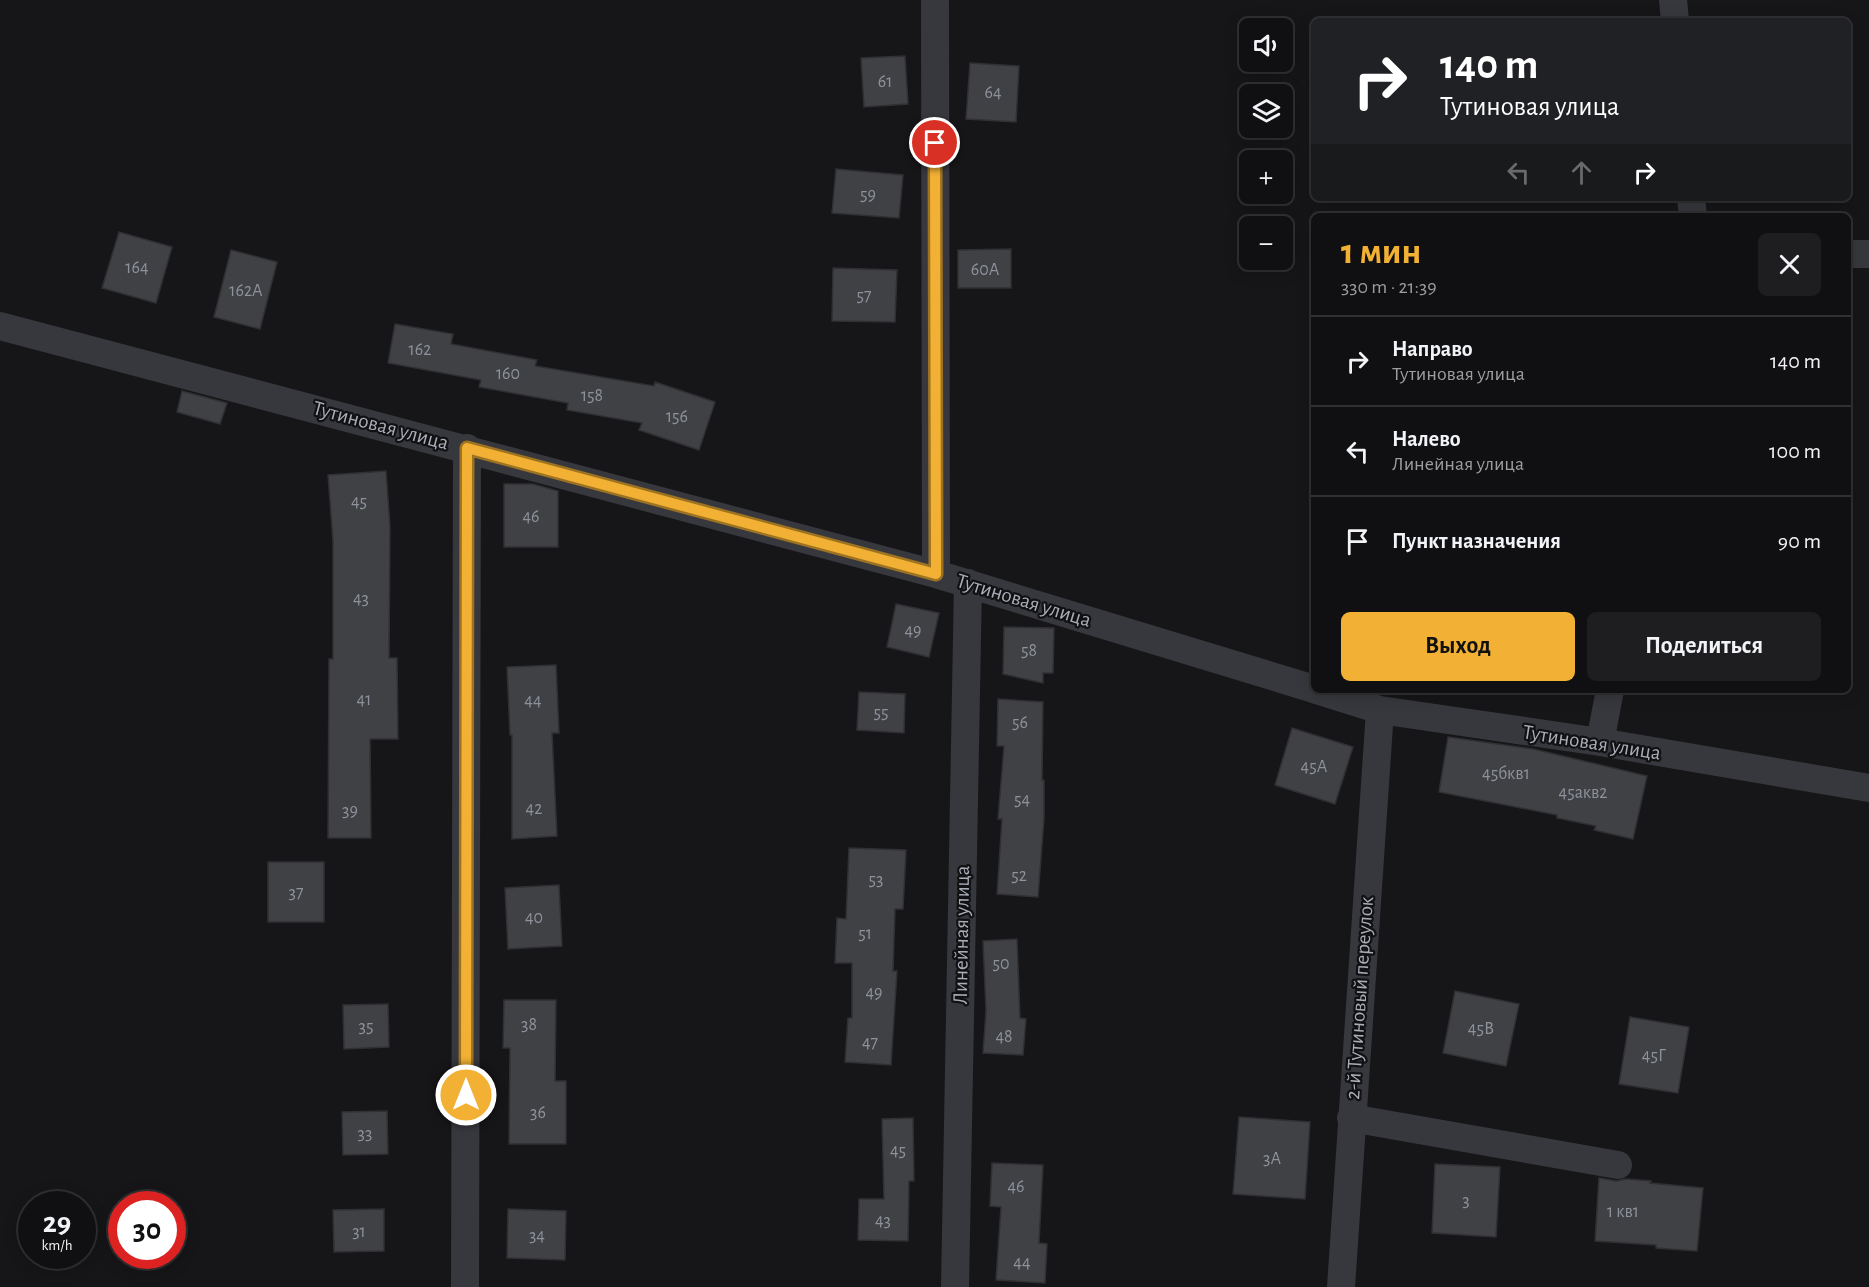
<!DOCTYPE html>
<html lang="ru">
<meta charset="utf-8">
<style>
:root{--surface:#101012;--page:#1e1e20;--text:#f1f3f6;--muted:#9c9d9f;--line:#303032;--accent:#f2b134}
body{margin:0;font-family:"Alegreya Sans",sans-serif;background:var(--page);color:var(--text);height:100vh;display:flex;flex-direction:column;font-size:22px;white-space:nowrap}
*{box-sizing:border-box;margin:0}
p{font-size:20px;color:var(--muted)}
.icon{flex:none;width:33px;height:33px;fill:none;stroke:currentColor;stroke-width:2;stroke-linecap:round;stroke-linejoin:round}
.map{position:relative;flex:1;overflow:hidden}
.panel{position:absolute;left:1311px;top:213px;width:540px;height:480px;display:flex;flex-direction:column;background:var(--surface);border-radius:9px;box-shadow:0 3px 15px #0003,0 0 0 2px var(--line)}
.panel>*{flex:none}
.guide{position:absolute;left:1311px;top:18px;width:540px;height:183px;border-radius:9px;box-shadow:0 3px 15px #0003,0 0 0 2px var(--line);background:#202124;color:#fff;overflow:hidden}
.controls{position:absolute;left:1239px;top:18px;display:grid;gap:12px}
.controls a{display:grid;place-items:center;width:54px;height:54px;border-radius:9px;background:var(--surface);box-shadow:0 3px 15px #0003,0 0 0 2px var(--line);font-size:30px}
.speed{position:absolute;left:18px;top:1191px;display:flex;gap:12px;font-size:30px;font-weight:700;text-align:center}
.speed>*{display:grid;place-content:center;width:78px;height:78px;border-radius:50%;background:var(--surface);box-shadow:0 3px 15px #0003,0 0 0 2px var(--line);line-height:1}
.speed small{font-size:15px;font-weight:400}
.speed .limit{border:9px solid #d22;background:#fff;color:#111}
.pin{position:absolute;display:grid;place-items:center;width:51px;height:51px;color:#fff;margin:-26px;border:3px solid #fff;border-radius:50%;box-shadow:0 2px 6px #0007}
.me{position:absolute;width:66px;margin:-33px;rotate:0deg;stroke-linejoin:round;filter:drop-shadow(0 0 4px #0008)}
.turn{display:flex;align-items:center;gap:21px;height:126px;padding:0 30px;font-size:27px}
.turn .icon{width:78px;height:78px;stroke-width:2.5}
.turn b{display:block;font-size:42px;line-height:51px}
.lanes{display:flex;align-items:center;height:57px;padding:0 30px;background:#0003;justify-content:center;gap:30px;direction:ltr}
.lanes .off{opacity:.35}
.round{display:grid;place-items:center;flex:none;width:63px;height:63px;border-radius:9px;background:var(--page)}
.overview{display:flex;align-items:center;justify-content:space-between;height:102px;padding:0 30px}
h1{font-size:36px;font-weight:700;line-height:45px;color:var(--accent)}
.action{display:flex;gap:12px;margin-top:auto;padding:12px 30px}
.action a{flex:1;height:69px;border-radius:9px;background:var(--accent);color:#111;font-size:24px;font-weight:700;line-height:69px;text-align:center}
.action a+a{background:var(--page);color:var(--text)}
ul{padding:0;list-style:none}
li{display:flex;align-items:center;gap:18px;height:90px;padding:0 30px;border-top:2px solid var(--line)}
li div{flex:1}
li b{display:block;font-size:22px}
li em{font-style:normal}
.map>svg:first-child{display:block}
.building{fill:#404145;stroke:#303034;stroke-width:1.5}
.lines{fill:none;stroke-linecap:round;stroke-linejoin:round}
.street{stroke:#37383d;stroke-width:28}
.route-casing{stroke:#9d7322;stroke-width:15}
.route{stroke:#f2b134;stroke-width:10}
.labels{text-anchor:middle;stroke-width:4.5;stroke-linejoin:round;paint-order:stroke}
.number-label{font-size:18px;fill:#8e929b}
.street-label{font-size:21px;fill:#a8adb8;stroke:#111113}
</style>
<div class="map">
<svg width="1869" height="1287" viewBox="0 0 1869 1287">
<rect width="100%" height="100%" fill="#161618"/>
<path class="building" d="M905,56L908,104L864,107L861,58Z
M970,63L1019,66L1016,122L966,119Z
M836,169L903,175L899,218L832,213Z
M119,232L172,247L156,303L102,288Z
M1011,249V288H958V250Z
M231,250L277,262L260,329L214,317Z
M833,268L897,270L895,322L832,321Z
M395,324L453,334L451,344L537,360L535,366L654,386L655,382L715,402L699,450L639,430L642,423L567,410L568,403L479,387L481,380L388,363Z
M182,391L227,403L220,424L177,412Z
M386,471L390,527L389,658H397L398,739H370L371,838H328L329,659H333V541L328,475Z
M504,484H533L558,491V547H504Z
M896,604L939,613L929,657L887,647Z
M1004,627L1054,628L1053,673H1043V683L1003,674Z
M556,665L559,733H552L557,836L512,839V735H510L507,667Z
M859,692L905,694L904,733L857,730Z
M998,699L1043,702L1042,780H1044V818L1038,897L997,894L1002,819H998L1004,746H997Z
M1292,728L1353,747L1335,804L1275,785Z
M1448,737L1533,749L1647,776L1633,839L1594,830L1596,826L1557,818V815L1439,792Z
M849,848L906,850L903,909H895L893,971H897L891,1065L845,1062L848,1018H852V963H835L837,918L846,919Z
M268,862H324V922H268Z
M559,885L562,946L508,949L505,888Z
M1017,939L1020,1018L1026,1019L1023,1055L983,1053L986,1011L983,941Z
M1455,991L1519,1004L1506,1066L1443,1053Z
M504,1000H556L555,1081H566V1144H509L510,1048H503Z
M388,1004L389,1047L344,1049L343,1005Z
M1630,1017L1689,1027L1678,1093L1619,1084Z
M387,1111L388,1154L343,1155L342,1112Z
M1239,1117L1310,1122L1305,1199L1233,1194Z
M913,1118L914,1181H909L908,1241L858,1240L859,1199H884L882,1119Z
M992,1163L1043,1165L1039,1243L1047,1244L1045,1283L996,1280L1001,1207L990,1206Z
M1435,1164L1500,1167L1496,1237L1432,1233Z
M1599,1178L1616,1181L1626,1179L1651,1181L1650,1183L1703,1188L1697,1251L1656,1248V1245L1595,1241Z
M384,1209V1251L334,1252L333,1210Z
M508,1209L566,1211L565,1260L507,1258Z"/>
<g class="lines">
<path class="street" d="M935,0L936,574
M1673,0L1675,21
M1691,198L1693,216
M1848,254H1869
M0,326L936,574L1314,689
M1316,690L1380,710L1600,742L1869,788
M1600,742L1610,690
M1351,1118L1618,1165
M465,1287L467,448
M955,1287L968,583
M1341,1287L1380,710"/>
</g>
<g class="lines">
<defs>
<path id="route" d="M466,1095L467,448L936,574L935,143"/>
</defs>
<use href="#route" class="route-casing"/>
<use href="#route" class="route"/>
</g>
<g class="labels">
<g class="number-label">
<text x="885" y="87">61</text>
<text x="993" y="98">64</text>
<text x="868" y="200">59</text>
<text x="137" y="273">164</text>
<text x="985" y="275">60А</text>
<text x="246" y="296">162А</text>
<text x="864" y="301">57</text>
<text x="420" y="355">162</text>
<text x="508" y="379">160</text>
<text x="592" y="401">158</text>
<text x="677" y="422">156</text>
<text x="359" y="507">45</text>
<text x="531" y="522">46</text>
<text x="361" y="604">43</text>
<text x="913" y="636">49</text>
<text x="1029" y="656">58</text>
<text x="364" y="705">41</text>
<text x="533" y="706">44</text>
<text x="881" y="718">55</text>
<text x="1020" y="728">56</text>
<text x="1314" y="772">45А</text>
<text x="1506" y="779">45бкв1</text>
<text x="1583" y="798">45акв2</text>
<text x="1022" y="805">54</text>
<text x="534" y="814">42</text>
<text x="350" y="816">39</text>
<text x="1019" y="881">52</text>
<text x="876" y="885">53</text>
<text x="296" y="898">37</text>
<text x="534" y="923">40</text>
<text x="865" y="939">51</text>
<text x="1001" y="969">50</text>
<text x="874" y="998">49</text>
<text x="529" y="1030">38</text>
<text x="366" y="1032">35</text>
<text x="1481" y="1034">45В</text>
<text x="1004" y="1042">48</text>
<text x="870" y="1048">47</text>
<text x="1654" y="1061">45Г</text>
<text x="538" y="1118">36</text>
<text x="365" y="1139">33</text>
<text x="898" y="1156">45</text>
<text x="1272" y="1164">3А</text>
<text x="1016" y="1192">46</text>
<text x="1466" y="1206">3</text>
<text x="1623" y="1217">1 кв1</text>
<text x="883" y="1226">43</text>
<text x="359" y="1237">31</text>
<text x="537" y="1241">34</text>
<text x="1022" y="1268">44</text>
</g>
<g class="street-label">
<text transform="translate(381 425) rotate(15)" y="7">Тутиновая улица</text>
<text transform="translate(1024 600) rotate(17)" y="7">Тутиновая улица</text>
<text transform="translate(1592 742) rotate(9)" y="7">Тутиновая улица</text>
<text transform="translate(961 935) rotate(-89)" y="7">Линейная улица</text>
<text transform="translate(1359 998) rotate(-86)" y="7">2-й Тутиновый переулок</text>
</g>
</g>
</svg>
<div class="controls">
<a><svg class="icon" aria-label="sound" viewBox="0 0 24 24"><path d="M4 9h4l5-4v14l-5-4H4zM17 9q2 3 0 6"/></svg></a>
<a><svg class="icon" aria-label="layers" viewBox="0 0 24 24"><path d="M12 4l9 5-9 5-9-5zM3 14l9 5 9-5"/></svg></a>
<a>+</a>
<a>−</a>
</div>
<div class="speed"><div>29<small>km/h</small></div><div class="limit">30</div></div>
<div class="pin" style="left:935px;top:143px;background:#d93025"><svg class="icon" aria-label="arrive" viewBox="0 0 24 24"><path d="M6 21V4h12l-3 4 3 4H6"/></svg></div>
<svg class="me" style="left:466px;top:1095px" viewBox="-20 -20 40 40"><circle r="17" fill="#f2b134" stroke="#fff" stroke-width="3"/><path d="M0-11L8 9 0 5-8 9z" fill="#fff"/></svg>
<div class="guide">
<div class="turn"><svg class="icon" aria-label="right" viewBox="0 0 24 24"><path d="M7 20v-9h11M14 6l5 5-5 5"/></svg><div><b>140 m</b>Тутиновая улица</div></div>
<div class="lanes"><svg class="icon off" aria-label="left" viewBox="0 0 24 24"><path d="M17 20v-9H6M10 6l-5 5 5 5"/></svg><svg class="icon off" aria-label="ahead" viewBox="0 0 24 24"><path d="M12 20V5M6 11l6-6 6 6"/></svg><svg class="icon" aria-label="right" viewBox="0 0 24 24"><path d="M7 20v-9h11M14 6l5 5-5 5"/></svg></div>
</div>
<section class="panel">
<div class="overview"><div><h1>1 мин</h1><p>330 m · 21:39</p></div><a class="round"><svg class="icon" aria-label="close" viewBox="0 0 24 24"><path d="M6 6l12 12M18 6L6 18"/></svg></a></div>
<ul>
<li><svg class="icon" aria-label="right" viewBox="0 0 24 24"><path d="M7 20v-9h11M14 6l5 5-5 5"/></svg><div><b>Направо</b><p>Тутиновая улица</p></div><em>140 m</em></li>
<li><svg class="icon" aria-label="left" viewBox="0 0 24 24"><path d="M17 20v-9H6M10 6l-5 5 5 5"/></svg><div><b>Налево</b><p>Линейная улица</p></div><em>100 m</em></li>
<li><svg class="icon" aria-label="arrive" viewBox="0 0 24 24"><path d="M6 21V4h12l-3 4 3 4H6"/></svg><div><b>Пункт назначения</b></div><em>90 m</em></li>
</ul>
<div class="action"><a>Выход</a><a>Поделиться</a></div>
</section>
</div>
